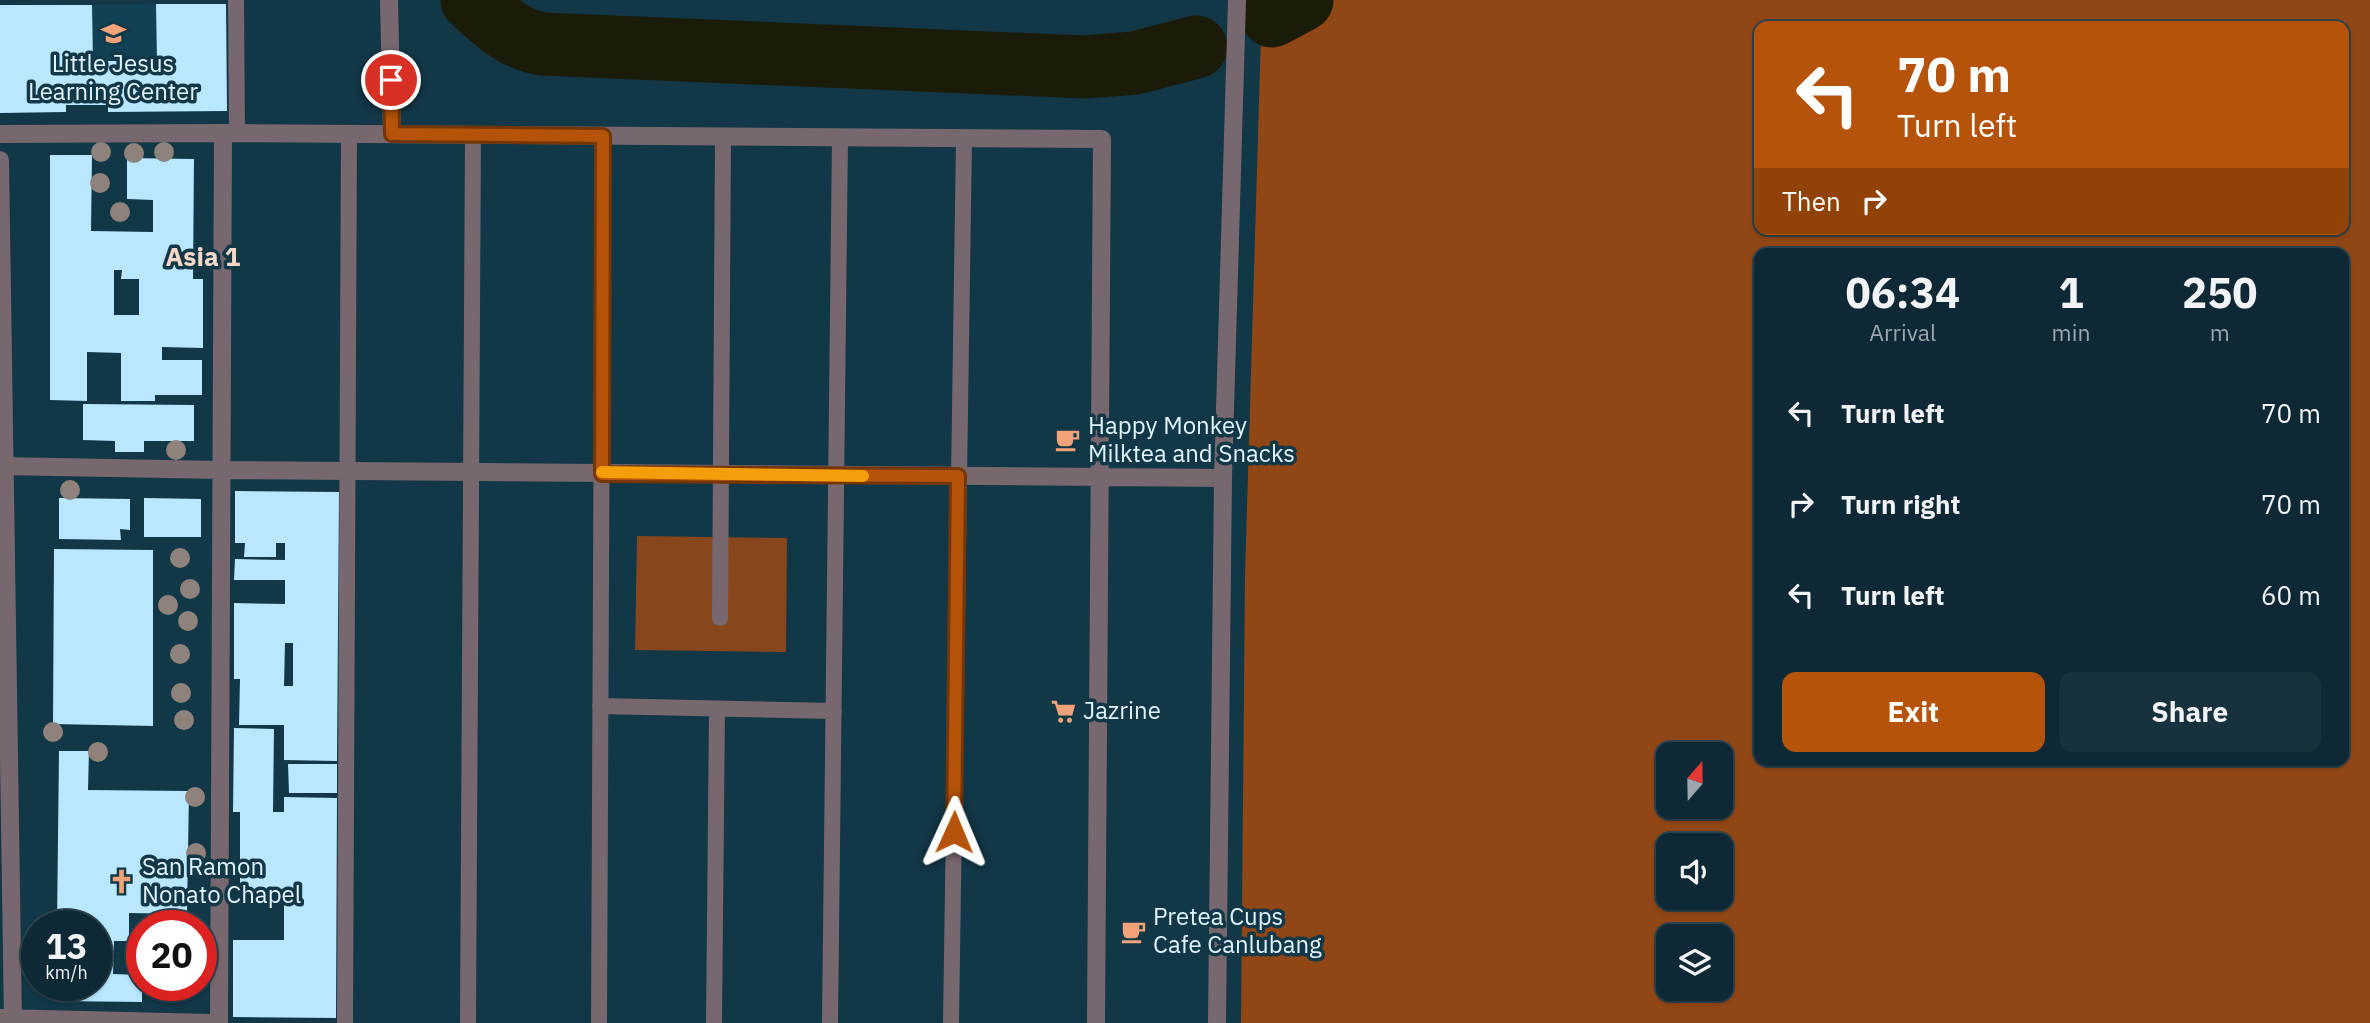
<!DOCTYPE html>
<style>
:root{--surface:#0e2935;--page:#17313d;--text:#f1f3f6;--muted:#9ba6ad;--line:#2e4550;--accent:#b45309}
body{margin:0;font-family:"IBM Plex Sans",sans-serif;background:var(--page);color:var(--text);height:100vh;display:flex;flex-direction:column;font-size:26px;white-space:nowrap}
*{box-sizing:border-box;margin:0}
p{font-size:23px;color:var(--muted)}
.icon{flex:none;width:38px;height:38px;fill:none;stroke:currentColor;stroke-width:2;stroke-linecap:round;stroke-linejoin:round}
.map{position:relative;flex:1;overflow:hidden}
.panel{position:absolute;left:1754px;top:248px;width:595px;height:518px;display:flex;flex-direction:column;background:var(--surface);border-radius:14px;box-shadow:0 2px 5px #0004,0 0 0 2px var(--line)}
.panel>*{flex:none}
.top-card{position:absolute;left:1754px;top:21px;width:595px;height:214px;border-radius:14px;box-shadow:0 2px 5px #0004,0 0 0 2px var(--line);background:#b45309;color:#fff;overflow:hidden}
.needle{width:46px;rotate:20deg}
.controls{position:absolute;left:1656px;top:742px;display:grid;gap:14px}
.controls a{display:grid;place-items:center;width:77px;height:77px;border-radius:14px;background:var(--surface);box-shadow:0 2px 5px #0004,0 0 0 2px var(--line);font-size:35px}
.speed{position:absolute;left:21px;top:910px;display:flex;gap:14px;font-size:35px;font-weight:700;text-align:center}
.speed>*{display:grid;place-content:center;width:91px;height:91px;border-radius:50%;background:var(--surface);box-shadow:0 2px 5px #0004,0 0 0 2px var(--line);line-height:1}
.speed small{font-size:18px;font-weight:400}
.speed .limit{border:10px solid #d22;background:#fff;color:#111}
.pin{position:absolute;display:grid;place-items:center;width:60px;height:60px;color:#fff;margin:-30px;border:4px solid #fff;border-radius:50%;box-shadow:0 2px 7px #0007}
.me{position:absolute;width:77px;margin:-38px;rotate:1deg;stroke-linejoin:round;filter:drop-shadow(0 0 5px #0008)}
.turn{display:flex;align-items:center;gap:24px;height:147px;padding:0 28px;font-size:32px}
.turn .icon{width:91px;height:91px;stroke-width:2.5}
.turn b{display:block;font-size:49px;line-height:60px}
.then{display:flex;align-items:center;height:66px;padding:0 28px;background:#0003;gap:14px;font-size:26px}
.eta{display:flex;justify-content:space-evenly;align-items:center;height:119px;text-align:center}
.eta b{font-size:42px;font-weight:700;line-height:49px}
.primary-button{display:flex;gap:14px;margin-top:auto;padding:14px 28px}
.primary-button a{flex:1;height:80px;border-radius:14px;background:var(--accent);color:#fff;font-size:28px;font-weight:700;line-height:80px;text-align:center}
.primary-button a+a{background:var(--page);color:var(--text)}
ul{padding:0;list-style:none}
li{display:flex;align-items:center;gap:21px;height:91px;padding:0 28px}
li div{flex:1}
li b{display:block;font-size:26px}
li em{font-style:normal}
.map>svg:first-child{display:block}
.built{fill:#114155}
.green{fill:#88461c}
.forest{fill:#914715;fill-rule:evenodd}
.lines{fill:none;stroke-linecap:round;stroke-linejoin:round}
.river{stroke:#1b1b0a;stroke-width:63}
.building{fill:#b8e7ff;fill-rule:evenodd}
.service{stroke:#77676e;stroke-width:16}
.minor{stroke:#77676e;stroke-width:18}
.tertiary{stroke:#77676e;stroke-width:18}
.tree{fill:#8e827b}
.route-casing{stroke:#753606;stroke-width:18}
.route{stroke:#b45309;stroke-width:12}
.slow{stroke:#f59e0b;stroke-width:12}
.labels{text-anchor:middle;stroke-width:7;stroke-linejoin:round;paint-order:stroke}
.poi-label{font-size:24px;fill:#e0f4fe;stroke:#123747;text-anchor:start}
.neighbourhood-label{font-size:26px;font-weight:bold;fill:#f6d8c8;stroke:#123747}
</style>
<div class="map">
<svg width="2370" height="1023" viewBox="0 0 2370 1023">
<rect width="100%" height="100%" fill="#123747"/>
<path class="built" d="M226,4L227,111H158L157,61H0V5Z"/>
<path class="green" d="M637,536L787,538L786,652L635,650Z"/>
<path class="forest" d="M1262,0H2370V1023H1241L1245,576ZM1759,26H2343V229H1759ZM1759,254H2343V761H1759ZM1668,754H1720V807H1668ZM1668,845H1720V898H1668ZM1668,936H1720V989H1668Z"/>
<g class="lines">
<path class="river" d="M472,0C494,20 512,39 543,44L1085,67L1135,63L1196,47
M1272,16L1302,0"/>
</g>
<path class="building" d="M156,4H226L227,111L108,112V105H66V112L0,113V5H92L93,61H157Z
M50,155H92L91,231L153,232V200L127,199V158L194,159L193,279H203V348L162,347V360H202V395H155V401H121V353L87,352V401L50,400ZM114,270H122L121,279H139V315H114Z
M83,404L194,405V441H144V452H115V441L83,440Z
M235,491L339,492L337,761L284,760V725H239L240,679H234V603L285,604V580H234L235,559L285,560V543H276V557H244L245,543H235ZM285,643H293V686H284Z
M59,498L130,499V530L120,529L121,540L59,539Z
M144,498L201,499V537H144Z
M54,549L153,550V726L53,724Z
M234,728L274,729L273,812H284V797L337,798L336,1018L233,1017V940H284V893H240V812H233Z
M59,751H89L88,790L189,791L187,914L129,913V941H114L113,974L142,975V1002L56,1001V985H96V926H57Z
M288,764H337V793H289Z
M201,929H206V957H201Z"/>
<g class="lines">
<path class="service" d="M236,0L237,133
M720,618L723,136
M600,706L834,711
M345,1023L349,134
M468,1023L473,135
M599,1023L603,136
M714,1023L717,709
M830,1023L840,137
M951,1023L964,139"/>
<path class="minor" d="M389,0L392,134
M0,134L223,133L1102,139L1096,1023
M0,160L13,1023
M0,466L221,470L1223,478
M0,1018L210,1023
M219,1023L223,133"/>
<path class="tertiary" d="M1217,1023L1223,478L1237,0"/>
</g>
<g class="tree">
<circle cx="101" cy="152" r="10"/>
<circle cx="164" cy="152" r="10"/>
<circle cx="134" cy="153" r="10"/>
<circle cx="100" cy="183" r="10"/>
<circle cx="120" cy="212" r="10"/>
<circle cx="176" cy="450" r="10"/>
<circle cx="70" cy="490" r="10"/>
<circle cx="180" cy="558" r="10"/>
<circle cx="190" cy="589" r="10"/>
<circle cx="168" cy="605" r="10"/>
<circle cx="188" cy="621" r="10"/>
<circle cx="180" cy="654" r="10"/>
<circle cx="181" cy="693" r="10"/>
<circle cx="184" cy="720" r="10"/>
<circle cx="53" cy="732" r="10"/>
<circle cx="98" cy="752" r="10"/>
<circle cx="195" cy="797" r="10"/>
<circle cx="196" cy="853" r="10"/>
</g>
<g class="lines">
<defs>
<path id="route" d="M391,80L392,134L603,136L602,474L958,476L954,832"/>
</defs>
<use href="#route" class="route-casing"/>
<use href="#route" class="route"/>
<path class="slow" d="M602,472L863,476"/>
</g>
<defs>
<symbol id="school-bare" viewBox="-9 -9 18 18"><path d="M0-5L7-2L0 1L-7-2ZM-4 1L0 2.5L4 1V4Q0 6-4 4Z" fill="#f0a378" stroke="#123747" stroke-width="2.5" paint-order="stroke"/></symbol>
<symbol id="cafe-bare" viewBox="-9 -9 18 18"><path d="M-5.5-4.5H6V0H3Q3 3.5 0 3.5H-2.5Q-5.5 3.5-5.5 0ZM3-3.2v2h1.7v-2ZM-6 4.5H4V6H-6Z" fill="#f0a378" stroke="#123747" stroke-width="2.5" paint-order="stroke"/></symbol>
<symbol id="supermarket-bare" viewBox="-9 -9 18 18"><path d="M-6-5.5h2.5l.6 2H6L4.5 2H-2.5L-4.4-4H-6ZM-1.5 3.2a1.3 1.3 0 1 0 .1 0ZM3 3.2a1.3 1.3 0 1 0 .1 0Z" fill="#f0a378" stroke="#123747" stroke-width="2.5" paint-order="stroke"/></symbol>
<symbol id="church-bare" viewBox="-9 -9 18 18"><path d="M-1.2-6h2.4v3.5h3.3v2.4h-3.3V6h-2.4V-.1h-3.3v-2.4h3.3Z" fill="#f0a378" stroke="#123747" stroke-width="2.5" paint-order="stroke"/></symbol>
</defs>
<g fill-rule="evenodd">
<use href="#school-bare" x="96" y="16" width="35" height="35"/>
<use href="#cafe-bare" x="1050" y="422" width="35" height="35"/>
<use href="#supermarket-bare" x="1046" y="694" width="35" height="35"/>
<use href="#church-bare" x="104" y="864" width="35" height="35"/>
<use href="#cafe-bare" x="1116" y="914" width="35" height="35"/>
</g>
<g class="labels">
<g class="poi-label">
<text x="113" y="72" text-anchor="middle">Little Jesus<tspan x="113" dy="28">Learning Center</tspan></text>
<text x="1088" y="434">Happy Monkey<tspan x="1088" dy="28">Milktea and Snacks</tspan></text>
<text x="1083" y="719">Jazrine</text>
<text x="142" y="875">San Ramon<tspan x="142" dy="28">Nonato Chapel</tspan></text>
<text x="1153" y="925">Pretea Cups<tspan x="1153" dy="28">Cafe Canlubang</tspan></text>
</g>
<g class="neighbourhood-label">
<text x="203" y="266">Asia 1</text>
</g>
</g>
</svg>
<div class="controls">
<a><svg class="needle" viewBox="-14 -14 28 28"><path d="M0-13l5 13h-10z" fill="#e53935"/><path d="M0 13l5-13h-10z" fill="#9ba6ad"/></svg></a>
<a><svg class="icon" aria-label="sound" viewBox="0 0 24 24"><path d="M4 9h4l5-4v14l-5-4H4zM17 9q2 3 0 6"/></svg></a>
<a><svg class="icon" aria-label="layers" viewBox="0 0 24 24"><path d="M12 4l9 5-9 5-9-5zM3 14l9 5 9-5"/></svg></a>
</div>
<div class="speed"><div>13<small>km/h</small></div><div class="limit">20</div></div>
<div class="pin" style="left:391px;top:80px;background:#d93025"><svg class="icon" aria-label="arrive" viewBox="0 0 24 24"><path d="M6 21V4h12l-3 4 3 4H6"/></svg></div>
<svg class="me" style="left:954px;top:832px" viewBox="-20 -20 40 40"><path d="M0-17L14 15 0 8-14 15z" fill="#b45309" stroke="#fff" stroke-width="4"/></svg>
<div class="top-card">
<div class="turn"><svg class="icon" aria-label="left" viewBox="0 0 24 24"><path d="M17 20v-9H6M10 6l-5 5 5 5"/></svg><div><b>70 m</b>Turn left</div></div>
<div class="then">Then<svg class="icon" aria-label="right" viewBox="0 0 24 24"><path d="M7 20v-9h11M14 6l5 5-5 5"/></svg></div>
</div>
<section class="panel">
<div class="eta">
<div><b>06:34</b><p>Arrival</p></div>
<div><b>1</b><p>min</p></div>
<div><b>250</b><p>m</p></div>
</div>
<ul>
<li><svg class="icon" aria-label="left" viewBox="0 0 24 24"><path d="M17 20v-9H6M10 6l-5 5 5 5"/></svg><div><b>Turn left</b></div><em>70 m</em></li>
<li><svg class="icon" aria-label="right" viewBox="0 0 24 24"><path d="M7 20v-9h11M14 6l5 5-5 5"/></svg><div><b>Turn right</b></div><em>70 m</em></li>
<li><svg class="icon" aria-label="left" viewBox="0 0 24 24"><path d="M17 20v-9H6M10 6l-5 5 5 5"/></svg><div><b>Turn left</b></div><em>60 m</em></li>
</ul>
<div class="primary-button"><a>Exit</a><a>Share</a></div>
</section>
</div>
